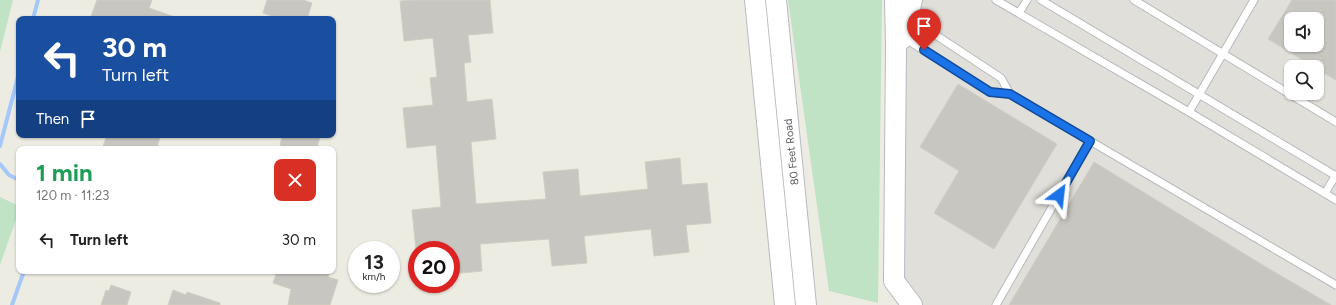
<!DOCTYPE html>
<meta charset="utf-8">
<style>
:root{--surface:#fff;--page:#f6f6f6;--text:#222;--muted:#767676}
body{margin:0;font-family:Figtree,sans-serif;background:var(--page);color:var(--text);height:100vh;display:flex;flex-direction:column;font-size:15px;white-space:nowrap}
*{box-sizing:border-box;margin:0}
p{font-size:13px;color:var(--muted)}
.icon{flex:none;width:22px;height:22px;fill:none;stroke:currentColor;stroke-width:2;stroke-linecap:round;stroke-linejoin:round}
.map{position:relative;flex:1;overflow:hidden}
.details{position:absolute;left:16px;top:146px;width:320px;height:128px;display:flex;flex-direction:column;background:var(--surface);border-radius:8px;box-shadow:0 1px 3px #0004}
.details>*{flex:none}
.guide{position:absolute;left:16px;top:16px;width:320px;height:122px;border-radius:8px;box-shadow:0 1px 3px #0004;background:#1a4fa0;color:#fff;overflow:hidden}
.buttons{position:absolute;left:1284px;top:12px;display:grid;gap:8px}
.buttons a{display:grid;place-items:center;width:40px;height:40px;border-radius:8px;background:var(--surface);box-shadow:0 1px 3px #0004;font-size:20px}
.speed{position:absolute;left:348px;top:241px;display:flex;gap:8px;font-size:20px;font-weight:700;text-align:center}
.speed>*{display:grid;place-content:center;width:52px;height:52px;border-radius:50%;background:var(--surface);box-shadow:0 1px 3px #0004;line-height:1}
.speed small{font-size:10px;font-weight:400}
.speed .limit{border:6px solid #d22;background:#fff;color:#111}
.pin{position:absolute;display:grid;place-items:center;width:34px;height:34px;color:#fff;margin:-41px -17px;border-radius:50% 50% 50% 0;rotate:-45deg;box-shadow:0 0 4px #0007}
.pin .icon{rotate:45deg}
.me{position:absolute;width:44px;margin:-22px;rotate:30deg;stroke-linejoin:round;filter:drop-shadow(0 0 3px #0008)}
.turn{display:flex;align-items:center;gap:14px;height:84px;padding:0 20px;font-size:18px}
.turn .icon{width:52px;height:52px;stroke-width:2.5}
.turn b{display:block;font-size:28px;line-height:34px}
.then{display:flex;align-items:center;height:38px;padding:0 20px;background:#0003;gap:8px;font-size:15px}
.round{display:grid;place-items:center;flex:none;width:42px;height:42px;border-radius:8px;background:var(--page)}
.overview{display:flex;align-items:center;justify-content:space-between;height:68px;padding:0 20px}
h1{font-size:24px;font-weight:700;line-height:30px;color:#1e9e55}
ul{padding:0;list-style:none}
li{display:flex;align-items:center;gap:12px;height:52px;padding:0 20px}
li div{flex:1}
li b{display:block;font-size:15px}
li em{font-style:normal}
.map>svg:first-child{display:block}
.industrial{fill:#e0dfda;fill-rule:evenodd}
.green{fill:#c0e3c5}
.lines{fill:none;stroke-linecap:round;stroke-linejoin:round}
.stream{stroke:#a5c8fa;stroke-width:4}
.building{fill:#c8c6c0;stroke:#d1cec1;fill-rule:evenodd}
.lane-casing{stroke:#b8b9be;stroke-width:9}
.secondary-casing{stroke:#b8bac0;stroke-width:22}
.lane{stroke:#fff;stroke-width:7}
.secondary{stroke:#fff;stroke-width:20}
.route-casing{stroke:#114b97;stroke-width:10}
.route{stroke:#1a73e8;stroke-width:7}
.labels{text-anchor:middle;stroke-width:4;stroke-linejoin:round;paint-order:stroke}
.street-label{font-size:11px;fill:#5b5d62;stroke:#fff}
</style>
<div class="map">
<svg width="1336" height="305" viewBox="0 0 1336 305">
<rect width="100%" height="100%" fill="#edece2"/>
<path class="industrial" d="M916,0H1336V305H918L898,266L903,49ZM1291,19H1317V45H1291ZM1291,67H1317V93H1291Z"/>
<path class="green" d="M0,0H13L0,52Z
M788,0H882L878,303L829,291Z
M0,197L19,206V211L0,265Z"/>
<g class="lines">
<path class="stream" d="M33,19L38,0
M0,146L19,73
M0,164L9,175L19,180
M19,224V225
M12,305L24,271"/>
</g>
<path class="building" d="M97,0H152L149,8L175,17L174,19H90Z
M267,0H303L312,3L307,19H282L263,13Z
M415,0H490L493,33L468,35L471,62L464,63L467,102L492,99L496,139L471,142L476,204L546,199L543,172L578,169L580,196L648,189L645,162L680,158L682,185L707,183L711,223L686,225L689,252L654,256L651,229L584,236L587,263L552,266L549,239L480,244L482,271L451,274V250H445V247L416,250L412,210L441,207L436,145L407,148L403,108L433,105L430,78L437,77L433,38L404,41L400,1Z
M1292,0H1336V80L1317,69V67H1314L1268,39ZM1291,19H1317V45H1291Z
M958,84L1057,144L994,249L934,213L959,171L920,147Z
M107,135H161L156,149H102Z
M283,135H321L316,149H280L281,145L280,144Z
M1094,162L1266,267L1331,305H1009Z
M277,271H330L328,277L338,280L330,305H288L291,289L273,283Z
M111,285L131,292L127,305H101L106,290L109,291Z
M173,290L186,295L187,292L220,303V305H168Z"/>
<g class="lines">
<defs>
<path id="lane" d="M996,0L1189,112L1336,200
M1041,0L1336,176
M1134,0L1336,122
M1019,13L1027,0
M910,18L1001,78L1010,94
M904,38L990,92L1010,94L1336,285
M1189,112L1254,0
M1325,193L1336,175
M996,305L1090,141"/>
<path id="secondary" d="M755,0L785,305
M776,0L806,305
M895,0L896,45L894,281L912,305
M899,41L903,38L912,0"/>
</defs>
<use href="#lane" class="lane-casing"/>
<use href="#secondary" class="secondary-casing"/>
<use href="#lane" class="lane"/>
<use href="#secondary" class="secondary"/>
</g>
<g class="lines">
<defs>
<path id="route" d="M924,50L990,92L1010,94L1090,141L1059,195"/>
</defs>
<use href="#route" class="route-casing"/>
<use href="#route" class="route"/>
</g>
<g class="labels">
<g class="street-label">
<text transform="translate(791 152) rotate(-96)" y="4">80 Feet Road</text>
</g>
</g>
</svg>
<div class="buttons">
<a><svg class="icon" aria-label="sound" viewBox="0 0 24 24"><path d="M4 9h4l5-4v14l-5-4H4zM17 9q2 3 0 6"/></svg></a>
<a><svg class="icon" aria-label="search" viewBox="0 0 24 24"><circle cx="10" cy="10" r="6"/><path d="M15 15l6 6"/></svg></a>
</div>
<div class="speed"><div>13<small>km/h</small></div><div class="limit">20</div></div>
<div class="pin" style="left:924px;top:50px;background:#d93025"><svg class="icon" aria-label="arrive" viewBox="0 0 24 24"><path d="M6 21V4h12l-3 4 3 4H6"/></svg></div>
<svg class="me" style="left:1059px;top:195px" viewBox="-20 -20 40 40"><path d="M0-17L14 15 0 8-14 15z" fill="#1a73e8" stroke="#fff" stroke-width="4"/></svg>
<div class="guide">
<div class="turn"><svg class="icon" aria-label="left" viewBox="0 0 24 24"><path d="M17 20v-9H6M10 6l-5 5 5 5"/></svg><div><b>30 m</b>Turn left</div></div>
<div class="then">Then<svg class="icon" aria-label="arrive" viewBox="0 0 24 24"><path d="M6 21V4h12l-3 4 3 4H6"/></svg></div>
</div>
<section class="details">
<div class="overview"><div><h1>1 min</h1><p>120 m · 11:23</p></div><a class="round" style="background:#d93025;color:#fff"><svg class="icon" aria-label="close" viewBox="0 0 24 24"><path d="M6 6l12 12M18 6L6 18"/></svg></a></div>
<ul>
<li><svg class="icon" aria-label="left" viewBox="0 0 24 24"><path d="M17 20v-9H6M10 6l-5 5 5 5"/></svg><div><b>Turn left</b></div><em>30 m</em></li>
</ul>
</section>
</div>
